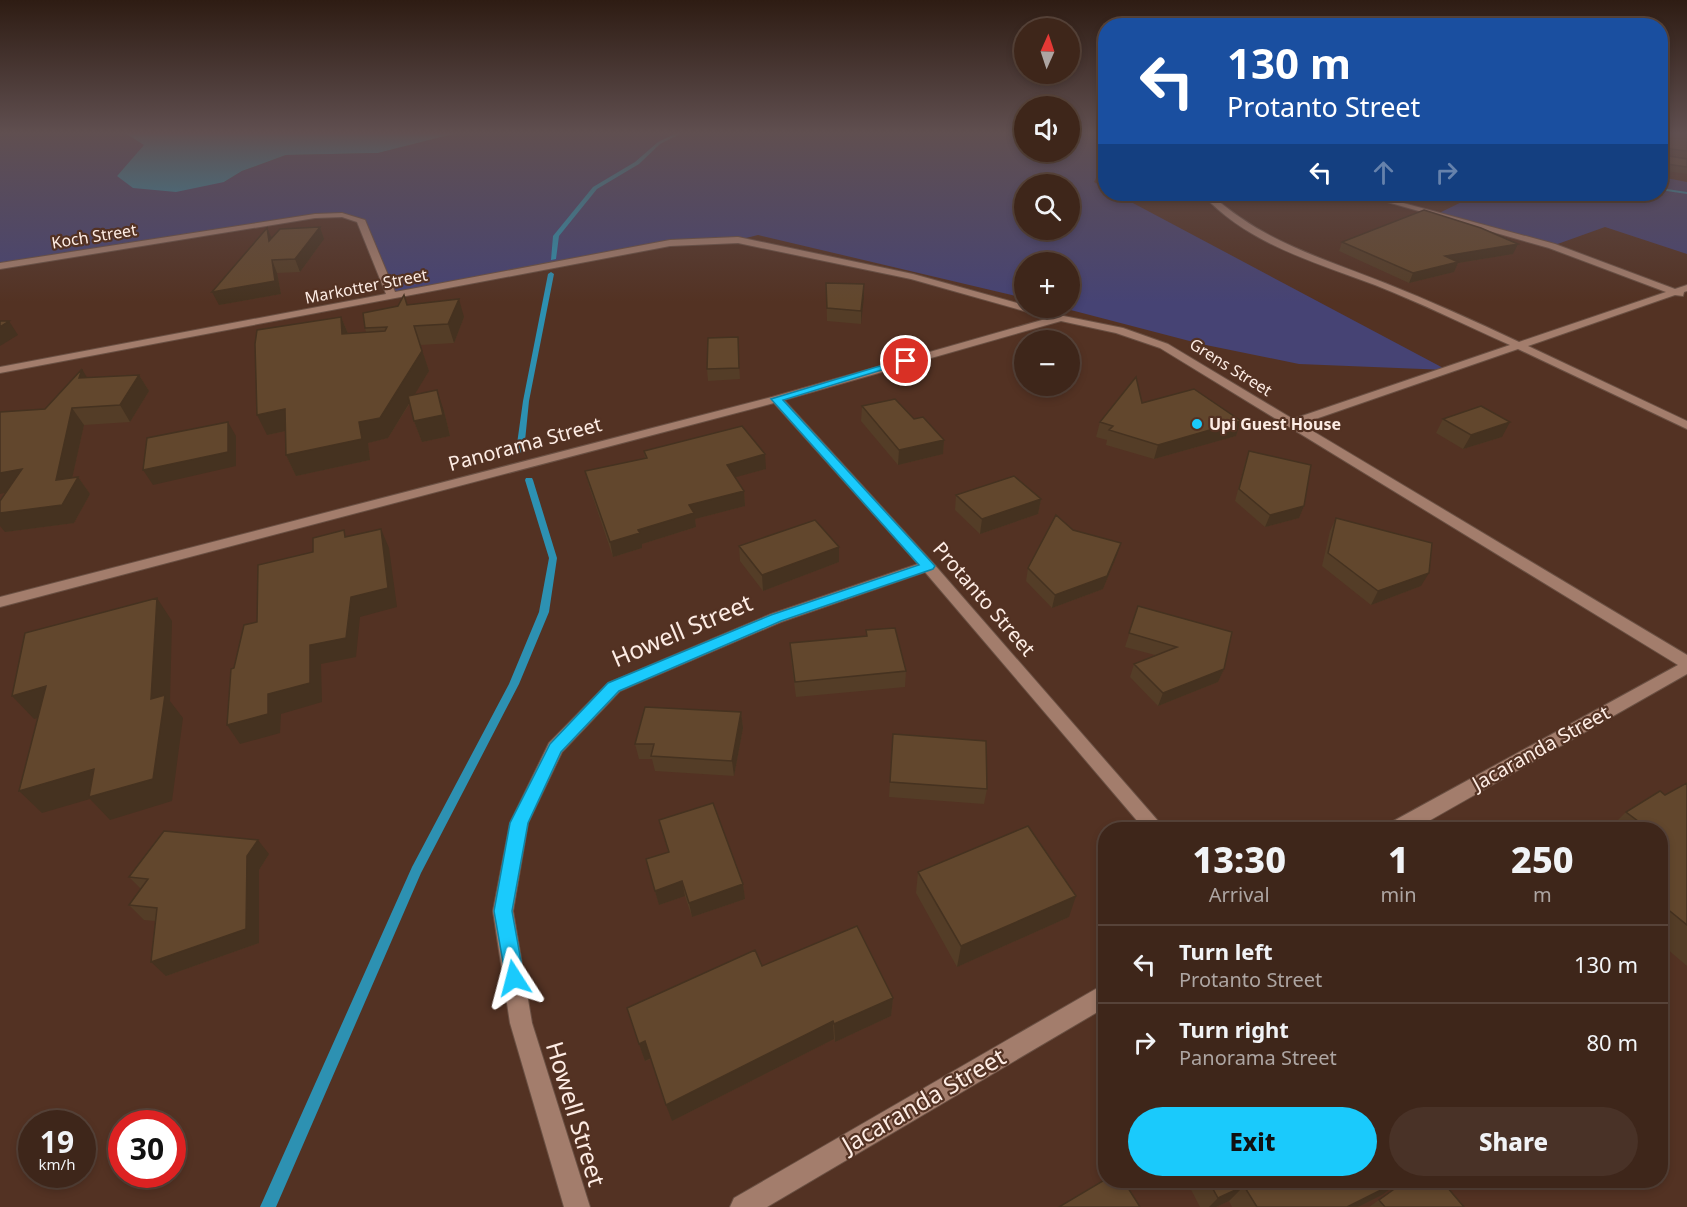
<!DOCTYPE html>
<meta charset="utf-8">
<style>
:root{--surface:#3e261a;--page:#493227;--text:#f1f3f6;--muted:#ada5a2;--line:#574339;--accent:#1acafc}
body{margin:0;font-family:"Noto Sans",sans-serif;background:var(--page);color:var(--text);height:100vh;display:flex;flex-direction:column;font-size:22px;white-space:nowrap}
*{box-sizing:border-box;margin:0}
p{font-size:20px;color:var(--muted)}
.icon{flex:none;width:33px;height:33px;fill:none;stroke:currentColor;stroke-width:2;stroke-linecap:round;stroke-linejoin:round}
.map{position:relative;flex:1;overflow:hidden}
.drawer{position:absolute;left:1098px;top:822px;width:570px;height:366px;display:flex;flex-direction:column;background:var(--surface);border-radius:24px;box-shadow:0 3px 9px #0003,0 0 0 2px var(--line)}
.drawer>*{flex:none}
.guide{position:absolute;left:1098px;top:18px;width:570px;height:183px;border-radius:24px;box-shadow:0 3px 9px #0003,0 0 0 2px var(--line);background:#1a4fa0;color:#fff;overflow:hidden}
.needle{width:39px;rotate:3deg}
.tools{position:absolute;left:1014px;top:18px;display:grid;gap:12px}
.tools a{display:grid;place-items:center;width:66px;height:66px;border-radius:50%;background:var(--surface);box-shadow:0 3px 9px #0003,0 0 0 2px var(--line);font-size:30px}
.speed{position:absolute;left:18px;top:1110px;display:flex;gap:12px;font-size:30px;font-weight:700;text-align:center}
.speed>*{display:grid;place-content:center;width:78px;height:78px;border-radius:50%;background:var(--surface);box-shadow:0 3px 9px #0003,0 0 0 2px var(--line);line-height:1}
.speed small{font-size:15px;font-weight:400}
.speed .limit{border:9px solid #d22;background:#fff;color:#111}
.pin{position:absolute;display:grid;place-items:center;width:51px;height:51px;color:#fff;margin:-26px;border:3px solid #fff;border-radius:50%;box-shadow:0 2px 6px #0007}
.me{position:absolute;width:66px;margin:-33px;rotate:351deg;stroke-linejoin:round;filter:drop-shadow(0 0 4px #0008)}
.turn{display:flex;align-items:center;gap:21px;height:126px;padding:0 30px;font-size:27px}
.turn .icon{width:78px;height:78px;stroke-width:2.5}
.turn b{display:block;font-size:42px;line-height:51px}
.lanes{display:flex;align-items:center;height:57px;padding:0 30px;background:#0003;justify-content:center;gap:30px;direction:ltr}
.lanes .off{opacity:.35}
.eta{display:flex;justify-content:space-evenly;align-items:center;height:102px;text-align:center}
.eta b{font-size:36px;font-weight:800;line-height:42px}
.cta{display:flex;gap:12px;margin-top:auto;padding:12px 30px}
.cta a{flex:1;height:69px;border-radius:36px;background:var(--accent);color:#111;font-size:24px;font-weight:800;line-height:69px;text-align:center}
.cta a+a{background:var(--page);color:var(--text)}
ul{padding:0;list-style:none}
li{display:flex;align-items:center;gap:18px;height:78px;padding:0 30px;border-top:2px solid var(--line)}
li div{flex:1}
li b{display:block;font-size:22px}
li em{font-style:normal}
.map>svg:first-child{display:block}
.green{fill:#464374;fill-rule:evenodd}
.water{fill:#2d91b2}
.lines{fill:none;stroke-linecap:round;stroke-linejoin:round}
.stream{fill:#2d91b2;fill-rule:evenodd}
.minor-casing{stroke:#6a5043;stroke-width:2}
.minor{fill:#a37d6c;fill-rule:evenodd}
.wall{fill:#543d27}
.shaded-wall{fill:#453220}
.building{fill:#62472d;stroke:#453220;stroke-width:1.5}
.route{fill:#1acafc;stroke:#1183a4;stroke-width:1.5}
.poi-dot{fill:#1acafc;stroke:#533223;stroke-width:2}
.labels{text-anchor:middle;stroke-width:4.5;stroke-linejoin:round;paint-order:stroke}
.far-street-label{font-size:16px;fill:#fdece4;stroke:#533223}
.far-poi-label{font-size:16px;font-weight:bold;fill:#fdece4;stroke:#533223;text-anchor:start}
.street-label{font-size:20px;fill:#fdece4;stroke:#533223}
.near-street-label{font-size:24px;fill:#fdece4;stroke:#533223}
</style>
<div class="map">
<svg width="1687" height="1207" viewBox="0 0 1687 1207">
<rect width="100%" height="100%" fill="#533223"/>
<path class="green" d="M0,133H125L145,145L117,176L224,182L242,171L286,155L378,153L457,133H1024V152H1070V133H1105V160L1094,182L1105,188L1106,194H1116L1447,370L1299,364L1201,344L1063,308H1070V262H1024V298L758,235L738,240L704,239L392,297L361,221L342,215L315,216L0,266ZM1024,184H1070V230H1024Z
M1661,177L1687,182V254L1605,227L1552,246L1435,215L1478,194H1660Z"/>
<path class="water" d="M125,133H457L378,153L286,155L242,171L224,182L176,192L133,188L117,176L144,145Z"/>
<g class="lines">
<path class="stream" d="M677,133H682L660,144L639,164L597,189L559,236L556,259L551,260L553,236L593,187L635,162L658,142Z
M1660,188L1687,192V194L1660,190Z
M551,272L554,274L529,401L524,451L520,453L516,451L523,401L548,274Z
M526,478H532L533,480L557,558L549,612L519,684L421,873L276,1207H260L412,867L509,684L539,612L549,558L525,480Z"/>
<defs>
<path id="minor" d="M1202,194H1210C1266,243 1317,256 1385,283C1430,301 1475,321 1519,342L1666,292L1549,248L1359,194H1370L1555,244L1675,289L1687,285V291L1684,292L1683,296L1675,295L1528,346L1687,421V429L1518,349L1301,424L1687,655V674L1413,830H1386L1388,824L1678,665L1160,348L1116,333L1061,321L784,400L933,563L1166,830H1145L925,572L781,622L620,691L562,752L528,823L513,911L532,1023L590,1207H564L510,1023L493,911L510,823L549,743L608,683L771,614L918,564L774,403L0,607V597L772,397L1049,318L911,279L738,243L670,246L0,373V367L386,294L357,222L342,217L315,218L0,269V263L315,214L342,213L365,220L395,292L670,240L738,237L913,274L1024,305V308L1123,328L1168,344L1293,419L1510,345C1465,325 1421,303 1375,285C1314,262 1248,244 1202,194Z
M1106,983V1007L767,1207H730L734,1198Z"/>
</defs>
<use href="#minor" class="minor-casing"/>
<use href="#minor" class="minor"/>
</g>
<path class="wall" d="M1660,133H1687V158L1662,154V155L1687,159V174L1660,170Z
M320,227L324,239L300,272L277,273L281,294L219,305L267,228L272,238Z
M1342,242L1513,254L1458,263L1454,272L1409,283L1339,251Z
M826,283L864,284L861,324L827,321Z
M407,305L464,317L454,343L420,345L429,371L414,395L444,411L450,436L422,442L414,421L410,403L388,438L368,443L370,460L296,476L286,455V431L267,435L341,317L348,333L366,332L365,328Z
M738,348L740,379L708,381L707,369Z
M139,375L149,391L130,422L84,425L72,478L78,477L90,494L74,523L5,532L6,493L45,409L87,378Z
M1142,403L1241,421L1236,436L1154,459L1106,445L1107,440L1096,437L1100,422Z
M862,406L944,440L943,454L898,465L861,421Z
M1443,419L1502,437L1463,449L1436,433Z
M644,451L766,469L735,477L744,491L745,506L695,519L696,527L642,544V548L613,557L589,486L585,471L645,459Z
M1249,451L1304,506L1299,518L1265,527L1235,501L1245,463Z
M956,495L1041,499L1038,514L980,534L955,510Z
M1336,518L1421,586L1371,605L1322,566L1330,531Z
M1073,530L1117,555L1103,589L1052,608L1026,581L1028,568Z
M739,546L839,562L763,591L740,561Z
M1138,606L1224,669L1218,682L1158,706L1130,677L1134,664L1155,655L1125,647Z
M866,630L906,671L905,687L796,697L791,659L790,643L866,636Z
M741,712L743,728L734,776L655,771L652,759H639L635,744Z
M893,734L987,789L984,804L889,797Z
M1687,783V966L1660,943V830H1608L1626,812L1665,795Z
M659,820L743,884L745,899L692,917L685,896L659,905L646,859L668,852Z
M269,854L259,870V943L166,976L155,921L144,920L129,905L141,889L129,877Z
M918,872L1069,917L957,967L916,893Z
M762,966L893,998L891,1016L835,1042L834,1039L672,1121L651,1059L645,1061L639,1044Z
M1186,1180H1402L1382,1195L1358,1207H1232L1229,1201L1216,1207H1200Z
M1407,1180L1464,1207H1369Z"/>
<path class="shaded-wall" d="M320,227L324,239L300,272L295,259Z
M267,228L273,240L269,241Z
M1518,244L1513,254L1458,263L1454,272L1409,283L1413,273L1445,256Z
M272,260L277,273L281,294L219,305L212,292Z
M864,284V297L861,324V311Z
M459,299L464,317L454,343L448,324Z
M341,317L349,336L342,334Z
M9,321L18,335L0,346V327Z
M414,326L429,371L388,438L368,443L370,460L296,476L286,455L359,422Z
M82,369L92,386L79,378Z
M139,375L149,391L130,422L120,405Z
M437,390L444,411L450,436L422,442L414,421Z
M72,408L84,425L69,492L78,477L90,494L74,523L5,532L0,526V513L56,480Z
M285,409L295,429L267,435L257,415Z
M1241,421L1236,436L1154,459L1158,445Z
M228,422L236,436V466L153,485L143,470Z
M1510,422L1502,437L1463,449L1471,435Z
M944,440L943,454L898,465L899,450Z
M765,454L766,469L729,479L727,465Z
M22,469L35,486L0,494V473Z
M744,491L745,506L695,519L696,527L642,544V548L613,557L610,542L689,505Z
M1041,499L1038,514L980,534L982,519Z
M1304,506L1299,518L1265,527L1270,515Z
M381,529L389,548L397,607L360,617L356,657L321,664L322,702L281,714L280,733L240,744L227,725L268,694L351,597Z
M1121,543L1117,555L1103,589L1052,608L1055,595Z
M839,547V562L763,591L762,575Z
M1429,573L1421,586L1371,605L1378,591Z
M157,598L172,621L170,701L183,718L172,801L110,820L90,799L42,813L19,791L94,769L151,699Z
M1224,669L1218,682L1158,706L1163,693Z
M46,686L66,709L34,719L12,696Z
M741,712L743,728L734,776L732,761Z
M258,840L269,854L259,870V943L166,976L151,962L247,856Z
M682,881L685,896L659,905L655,891Z
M743,884L745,899L692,917L689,903Z
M1076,896L1069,917L957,967L961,946Z
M893,998L891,1016L835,1042L834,1024Z
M833,1021L834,1039L672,1121L666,1105Z
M645,1041L651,1058L645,1061L639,1044Z
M1402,1180L1382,1195L1358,1207H1347Z
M1244,1186L1229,1201L1216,1207H1209L1218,1198Z"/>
<path class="building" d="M1660,133H1687V151L1664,148L1662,155L1687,159V167L1660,163Z
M1424,210L1481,228L1518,244L1445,256L1458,262L1413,273L1342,242Z
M320,227L295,259L272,260L275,281L212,292L267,228L269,241L280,229Z
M826,283L864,284L861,311L827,308Z
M404,295L407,305L459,299L448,324L414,326L422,351L380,418L359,422L362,439L286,455L285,409L257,415L255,344L257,330L341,317L342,334L385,331L387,327L365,328L363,313L398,306Z
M0,321H9L0,327Z
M738,337L739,368L707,369L708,338Z
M82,369L79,378L139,375L120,405L72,408L56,480L78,477L62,505L0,513V501L22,469L0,473V412L45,409Z
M1136,377L1142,403L1194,389L1241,421L1158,445L1109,430L1113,426L1100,422Z
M437,390L443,415L414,421L408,396Z
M895,399L914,419L923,417L944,440L899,450L862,406Z
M1481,406L1510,422L1471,435L1443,419Z
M228,422V452L143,470L147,438Z
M742,426L765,454L727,465L744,491L689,505L694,513L638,530L640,533L610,542L585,471L647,458L644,451Z
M1249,451L1311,465L1304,506L1270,515L1239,489Z
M1014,476L1041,499L982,519L956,495Z
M1056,515L1073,530L1121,543L1107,576L1055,595L1028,568Z
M1336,518L1432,543L1429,573L1378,591L1328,553Z
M815,520L839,547L762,575L739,546Z
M381,529L388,588L351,597L346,638L310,645V683L268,694V714L227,725L231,669L234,668L244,625L257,622L258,565L313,552V538L344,530L345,537Z
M157,598L151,699L165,695L153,779L89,797L94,769L19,791L46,686L12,696L25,633Z
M1138,606L1232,632L1224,669L1163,693L1134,664L1177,647L1129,633Z
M895,628L906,671L795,682L790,643L867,636L866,630Z
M645,707L741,712L732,761L651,756L654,744H635Z
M893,734L986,741L987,789L890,782Z
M1687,783V925L1660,903V844L1665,841L1660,837V830H1650L1626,812L1660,791L1665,795Z
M713,803L743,884L689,903L682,881L655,891L646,859L669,852L659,820Z
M1028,826L1076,896L961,946L918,872Z
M164,831L258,840L247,856L246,929L151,962L157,908L129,905L148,879L129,877Z
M857,926L893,998L834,1024L833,1021L666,1105L645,1041L639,1044L627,1008L755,950L762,966Z
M1106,1179V1180H1123L1140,1207H1059Z
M1208,1180H1401L1347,1207H1257L1244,1186L1218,1198Z
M1407,1180H1441L1464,1207H1385L1379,1200Z"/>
<linearGradient id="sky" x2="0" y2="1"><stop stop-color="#2e1c13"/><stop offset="0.44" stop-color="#604f50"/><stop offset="1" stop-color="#604f50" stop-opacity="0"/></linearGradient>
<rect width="1687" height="302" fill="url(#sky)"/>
<path class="route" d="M903,359L911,361L783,400L935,566L933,569L781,621L619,691L561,752L528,823L512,911L524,978L521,985L514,988L507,985L494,911L510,823L550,744L608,683L771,615L919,565L771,399Z"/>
<circle class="poi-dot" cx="1197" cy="424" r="6"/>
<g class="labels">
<g class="far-street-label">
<text transform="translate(94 236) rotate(-9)" y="6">Koch Street</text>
<text transform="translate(366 286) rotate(-11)" y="6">Markotter Street</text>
<text transform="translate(1231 367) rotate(32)" y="6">Grens Street</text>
</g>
<g class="far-poi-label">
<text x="1209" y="430">Upi Guest House</text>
</g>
<g class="street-label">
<text transform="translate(525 444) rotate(-15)" y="7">Panorama Street</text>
<text transform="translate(984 599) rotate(49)" y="7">Protanto Street</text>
<text transform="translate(1541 748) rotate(-29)" y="7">Jacaranda Street</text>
</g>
<g class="near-street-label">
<text transform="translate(682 631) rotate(-23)" y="8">Howell Street</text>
<text transform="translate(924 1101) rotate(-30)" y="8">Jacaranda Street</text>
<text transform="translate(575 1114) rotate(73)" y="8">Howell Street</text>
</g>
</g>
</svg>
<div class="tools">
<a><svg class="needle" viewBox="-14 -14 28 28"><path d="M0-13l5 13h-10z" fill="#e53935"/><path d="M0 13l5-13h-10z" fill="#ada5a2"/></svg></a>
<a><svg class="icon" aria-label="sound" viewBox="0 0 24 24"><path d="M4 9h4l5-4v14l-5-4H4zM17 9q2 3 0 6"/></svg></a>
<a><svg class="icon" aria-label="search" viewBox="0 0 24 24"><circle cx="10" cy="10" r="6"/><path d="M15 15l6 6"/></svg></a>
<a>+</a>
<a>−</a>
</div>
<div class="speed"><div>19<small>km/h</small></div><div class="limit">30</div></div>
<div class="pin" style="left:906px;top:361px;background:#d93025"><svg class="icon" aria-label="arrive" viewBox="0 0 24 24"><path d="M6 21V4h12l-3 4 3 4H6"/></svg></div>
<svg class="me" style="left:514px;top:978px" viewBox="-20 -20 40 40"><path d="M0-17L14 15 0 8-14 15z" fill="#1acafc" stroke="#fff" stroke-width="4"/></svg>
<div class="guide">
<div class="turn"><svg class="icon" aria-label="left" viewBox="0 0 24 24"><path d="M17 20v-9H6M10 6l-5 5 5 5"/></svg><div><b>130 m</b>Protanto Street</div></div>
<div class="lanes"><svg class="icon" aria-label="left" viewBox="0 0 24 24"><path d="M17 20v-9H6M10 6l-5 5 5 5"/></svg><svg class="icon off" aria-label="ahead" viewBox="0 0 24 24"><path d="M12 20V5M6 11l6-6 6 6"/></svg><svg class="icon off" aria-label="right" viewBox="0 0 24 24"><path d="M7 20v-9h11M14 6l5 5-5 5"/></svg></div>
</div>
<section class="drawer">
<div class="eta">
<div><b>13:30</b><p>Arrival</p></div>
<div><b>1</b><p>min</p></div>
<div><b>250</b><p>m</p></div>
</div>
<ul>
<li><svg class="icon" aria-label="left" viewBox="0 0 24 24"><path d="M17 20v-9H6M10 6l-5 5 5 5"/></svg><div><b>Turn left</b><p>Protanto Street</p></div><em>130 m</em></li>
<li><svg class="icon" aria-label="right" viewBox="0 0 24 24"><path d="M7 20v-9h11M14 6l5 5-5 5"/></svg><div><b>Turn right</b><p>Panorama Street</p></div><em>80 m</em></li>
</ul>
<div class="cta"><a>Exit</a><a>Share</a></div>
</section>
</div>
